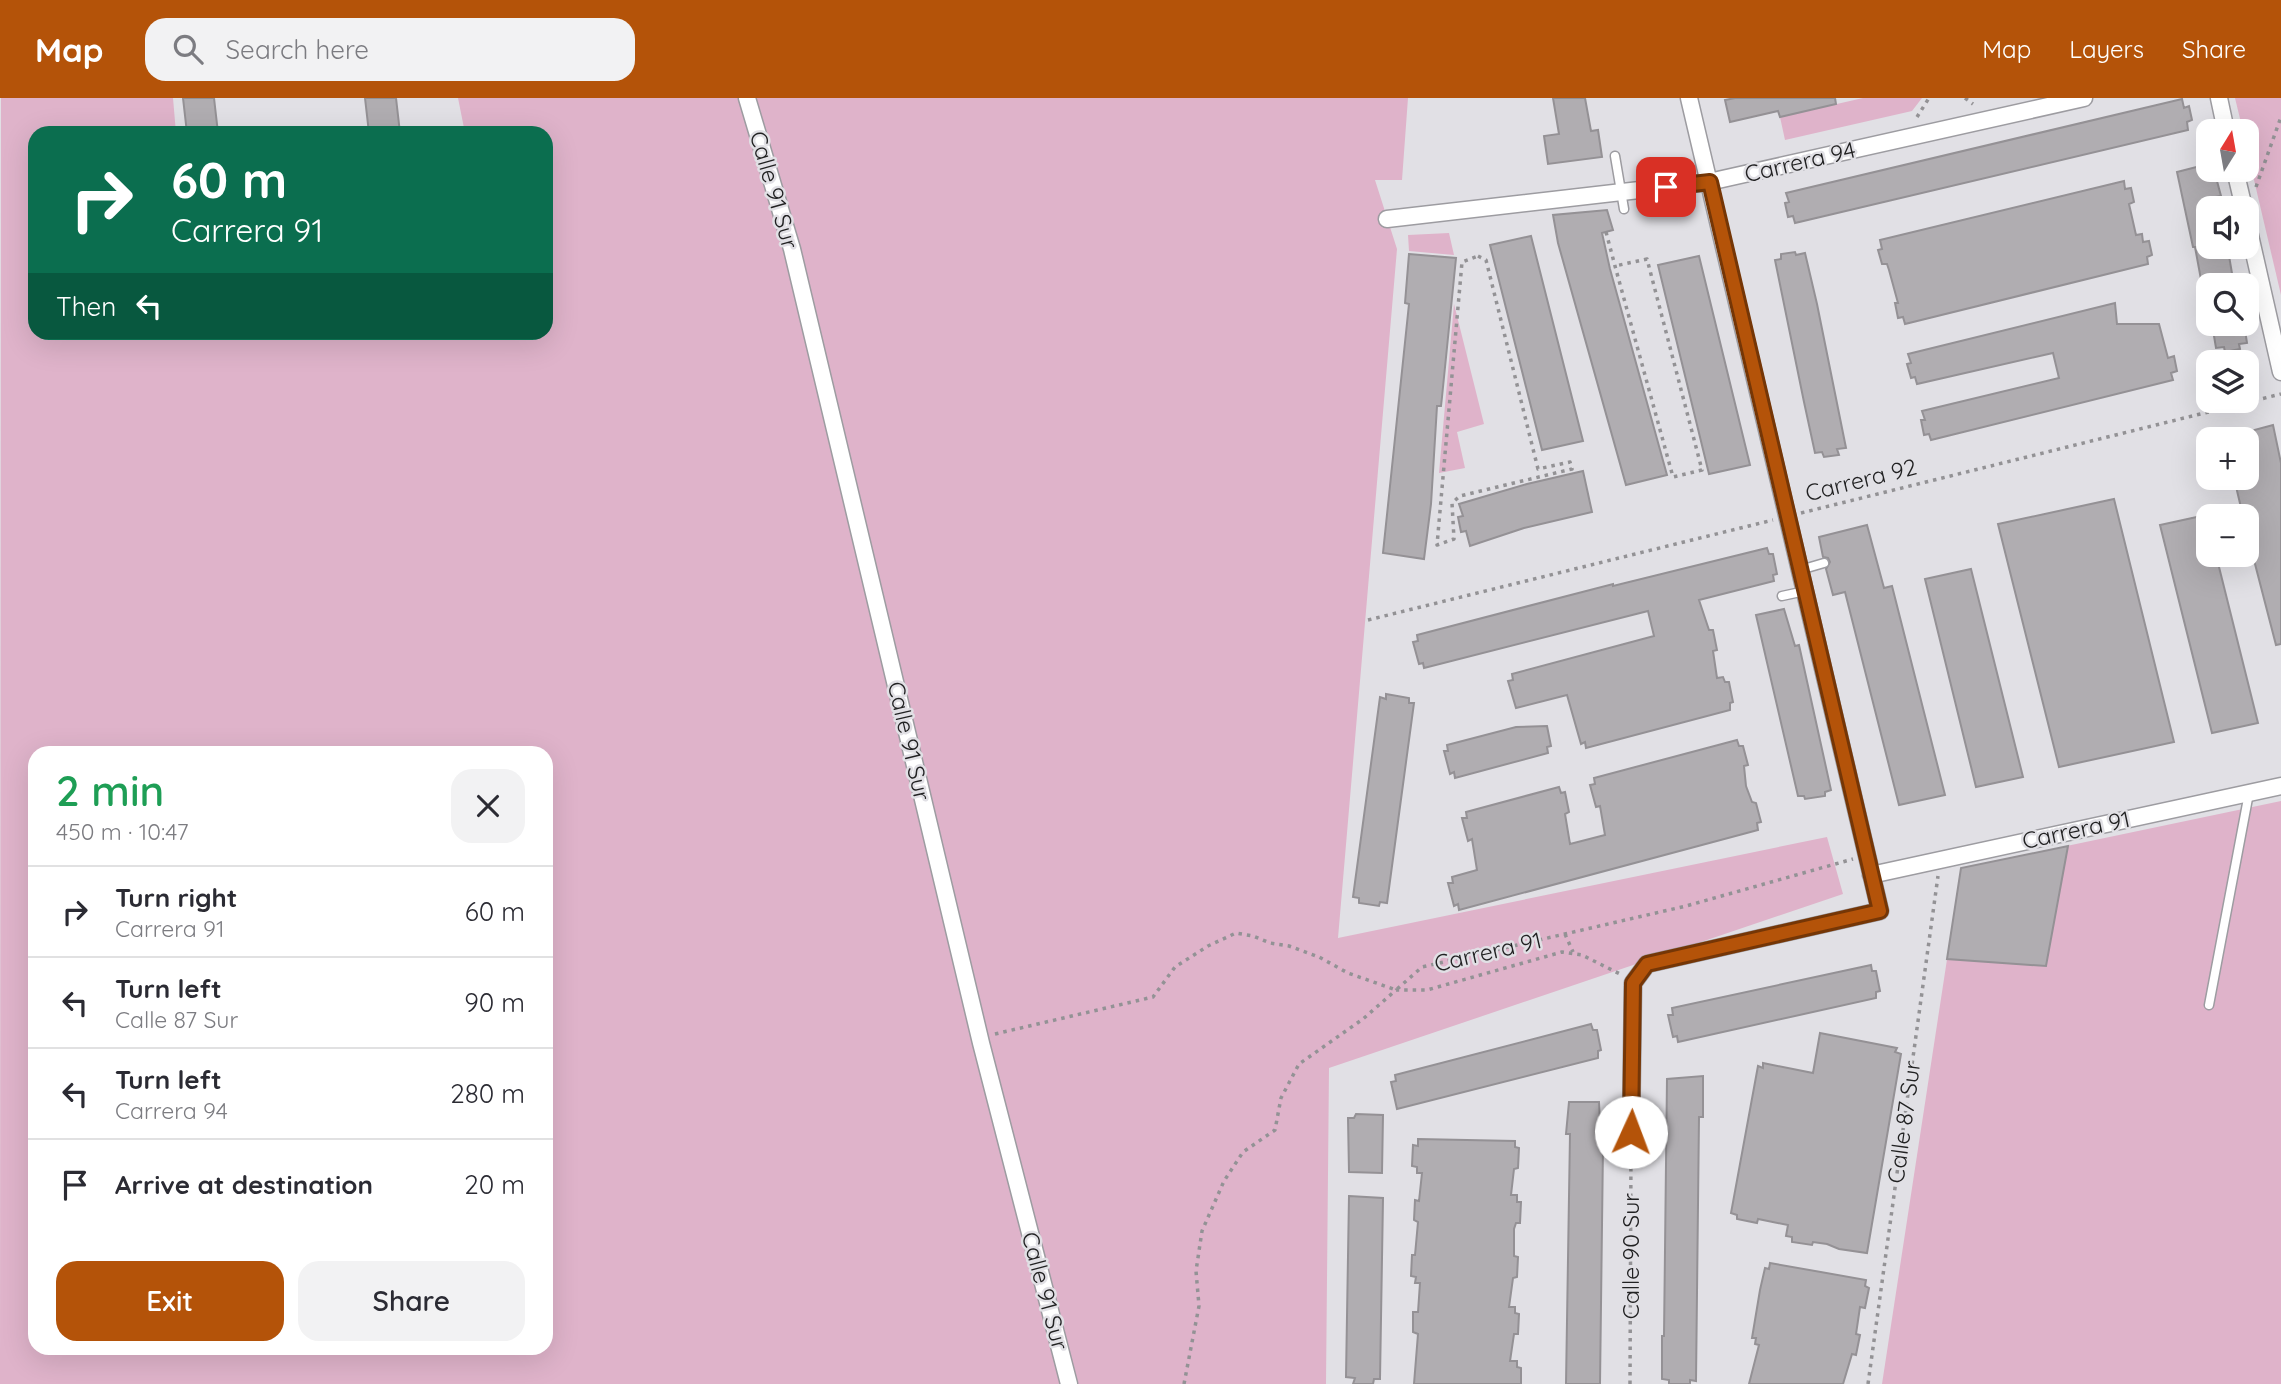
<!DOCTYPE html>
<meta charset="utf-8">
<style>
:root{--surface:#fff;--page:#f2f2f3;--text:#2b2b33;--muted:#7c7c81;--line:#e1e1e2;--accent:#b45309}
body{margin:0;font-family:Quicksand,sans-serif;background:var(--page);color:var(--text);height:100vh;display:flex;flex-direction:column;font-size:26px;white-space:nowrap}
*{box-sizing:border-box;margin:0}
p{font-size:23px;color:var(--muted)}
.icon{flex:none;width:38px;height:38px;fill:none;stroke:currentColor;stroke-width:2;stroke-linecap:round;stroke-linejoin:round}
.map{position:relative;flex:1;overflow:hidden}
.sheet{position:absolute;left:28px;top:648px;width:525px;height:609px;display:flex;flex-direction:column;background:var(--surface);border-radius:21px;box-shadow:0 7px 28px #0002}
.sheet>*{flex:none}
.banner{position:absolute;left:28px;top:28px;width:525px;height:214px;border-radius:21px;box-shadow:0 7px 28px #0002;background:#0b6e4f;color:#fff;overflow:hidden}
.needle{width:46px;rotate:11deg}
.controls{position:absolute;left:2196px;top:21px;display:grid;gap:14px}
.controls a{display:grid;place-items:center;width:63px;height:63px;border-radius:14px;background:var(--surface);box-shadow:0 7px 28px #0002;font-size:35px}
.pin{position:absolute;display:grid;place-items:center;width:60px;height:60px;color:#fff;margin:-30px;border-radius:14px;box-shadow:0 4px 10px #0006}
.me{position:absolute;width:77px;margin:-38px;rotate:2deg;stroke-linejoin:round;filter:drop-shadow(0 0 5px #0008)}
.turn{display:flex;align-items:center;gap:24px;height:147px;padding:0 28px;font-size:32px}
.turn .icon{width:91px;height:91px;stroke-width:2.5}
.turn b{display:block;font-size:49px;line-height:60px}
.then{display:flex;align-items:center;height:66px;padding:0 28px;background:#0003;gap:14px;font-size:26px}
.round{display:grid;place-items:center;flex:none;width:74px;height:74px;border-radius:21px;background:var(--page)}
.head{display:flex;align-items:center;justify-content:space-between;height:119px;padding:0 28px}
h1{font-size:42px;font-weight:600;line-height:52px;color:#1e9e55}
.primary-button{display:flex;gap:14px;margin-top:auto;padding:14px 28px}
.primary-button a{flex:1;height:80px;border-radius:21px;background:var(--accent);color:#fff;font-size:28px;font-weight:600;line-height:80px;text-align:center}
.primary-button a+a{background:var(--page);color:var(--text)}
ul{padding:0;list-style:none}
li{display:flex;align-items:center;gap:21px;height:91px;padding:0 28px;border-top:2px solid var(--line)}
li div{flex:1}
li b{display:block;font-size:26px}
li em{font-style:normal}
header{display:flex;align-items:center;gap:42px;box-sizing:border-box;height:98px;padding:0 35px;background:var(--accent);color:#fff}
header strong{font-size:33px}
nav{display:flex;gap:38px;margin-inline-start:auto;font-size:24px}
.search{width:490px;height:63px;background:var(--page);display:flex;align-items:center;gap:18px;box-sizing:border-box;padding:0 24px;border-radius:21px;color:var(--muted);font-size:26px}
.map>svg:first-child{display:block}
.green{fill:#dfb3ca;fill-rule:evenodd}
.building{fill:#b0adb1;stroke:#949195;stroke-width:2}
.lines{fill:none;stroke-linecap:round;stroke-linejoin:round}
.service-casing{stroke:#9d9ca1;stroke-width:11}
.minor-casing{stroke:#9d9ca1;stroke-width:19}
.path{stroke:#939295;stroke-width:3.5;stroke-dasharray:3.5 5;stroke-linecap:butt}
.service{stroke:#fff;stroke-width:8}
.minor{stroke:#fff;stroke-width:16}
.route-casing{stroke:#753606;stroke-width:18}
.route{stroke:#b45309;stroke-width:12}
.labels{text-anchor:middle;stroke-width:5;stroke-linejoin:round;paint-order:stroke}
.street-label{font-size:23px;fill:#212122;stroke:#e1e0e5}
</style>
<header>
<strong>Map</strong>
<div class="search"><svg class="icon" aria-label="search" viewBox="0 0 24 24"><circle cx="10" cy="10" r="6"/><path d="M15 15l6 6"/></svg>Search here</div>
<nav><a>Map</a><a>Layers</a><a>Share</a></nav>
</header>
<div class="map">
<svg width="2281" height="1286" viewBox="0 0 2281 1286">
<rect width="100%" height="100%" fill="#e1e0e5"/>
<path class="green" d="M1,0H173L176,35H35V234H546V35H465L458,0H1408L1402,82H1375L1397,151L1338,840L1827,739L1843,796L1329,970L1326,1286H0ZM35,654H546V1250H35Z
M1863,0H1922L1912,13L1785,42L1780,19Z
M2235,0H2281V197L2247,52V33H2243Z
M1449,135L1454,157L1409,153L1408,137Z
M1454,206L1484,326L1457,334L1465,370L1439,375Z
M2281,703V1286H1882L1961,770Z"/>
<path class="building" d="M183,0H214L218,35H187Z
M365,0H396L400,35H369Z
M1553,0H1585L1591,33L1598,32L1602,59L1548,66L1544,38L1559,36Z
M1735,0H1835L1836,6L1780,19L1778,13L1730,24L1725,2Z
M2182,1L2184,10L2189,8L2192,22L2187,24L2188,32L1795,125L1793,118L1788,119L1785,105L1789,104L1786,95Z
M2208,66V72H2214L2221,98L2215,99L2218,110H2208V149H2216L2217,154L2228,152L2234,187H2202L2195,149H2193L2177,74Z
M2124,83L2125,91L2131,90L2134,104L2129,106L2136,137L2142,136L2143,144L2149,143L2152,157L2147,159L2148,166L1905,226L1903,219L1898,220L1895,205H1898L1889,172L1887,166H1882L1878,152L1882,151L1880,142Z
M1607,112L1613,132L1602,135L1610,171L1667,377L1626,387L1558,145L1553,117Z
M1531,138L1583,343L1542,352L1490,147Z
M1795,154L1796,157L1805,155L1817,206L1846,350L1837,351L1839,357L1824,359L1822,354L1815,355L1804,304L1775,162L1781,161V156Z
M1409,156L1456,160L1442,299L1441,308H1437L1431,406L1424,461L1383,455L1409,206L1405,205Z
M1699,158L1750,367L1709,376L1658,167Z
M2115,205L2117,226H2159L2168,260L2174,258L2177,273L2171,275L2173,282L1931,342L1929,336L1924,337L1921,322H1925L1922,313L2059,280L2053,255L1917,286L1915,279L1911,280L1907,266L1911,265L1908,256Z
M2212,226H2244L2247,245L2239,246L2240,251L2225,254L2224,249L2216,250Z
M2273,327L2281,365V546L2276,547L2247,435V418H2243L2234,380H2247V334Z
M1583,373L1592,414L1524,430L1470,448L1466,433L1461,434L1458,419L1463,418L1459,406L1527,386Z
M2114,401L2174,644L2059,669L1998,426Z
M2206,417L2208,428V457H2216L2258,625L2212,635L2160,427Z
M1867,427L1884,490L1892,488L1945,697L1899,707L1845,494L1833,497L1826,471L1830,464L1828,460L1823,459L1819,439Z
M1767,450L1769,456H1773L1777,476L1773,477L1774,483L1699,502L1709,532H1713L1717,552L1713,553L1717,580L1723,579L1725,584H1729L1733,604L1730,605V612L1586,650L1585,644L1581,646L1567,597L1516,610L1508,583L1513,582L1512,576L1654,538L1648,513L1424,570L1423,565L1419,566L1413,544L1418,543L1417,537L1613,486V488Z
M1971,471L2023,679L1976,689L1925,481Z
M1784,511L1795,548L1799,547L1831,692L1825,694V698L1805,701L1804,698H1798L1756,517Z
M1386,596L1409,600V605H1414L1387,805L1380,804L1379,808L1359,805V800L1353,799L1380,599L1386,601Z
M1547,628L1551,648L1547,649L1548,655L1455,680L1454,674L1450,676L1444,653H1448L1447,647L1516,629Z
M1737,642L1739,648H1743L1748,667L1744,668L1746,688L1752,704L1756,705L1761,724L1757,725L1758,732L1459,812L1458,806L1454,808L1448,785H1453L1452,779L1477,772L1472,741L1468,743L1462,720H1467L1466,714L1559,689L1561,695L1565,694L1569,714L1565,716L1570,746L1605,737L1600,708L1596,709L1590,687L1595,686L1594,680Z
M2068,748L2046,868L1947,861L1961,770Z
M1871,867L1872,873H1876L1880,893L1876,894V900L1678,944L1677,938L1673,939L1668,917H1673L1672,910Z
M1591,926L1593,932H1597L1601,952L1598,953V960L1397,1011L1391,984L1396,983L1395,977Z
M1820,935L1897,950L1895,954L1901,956L1867,1155L1839,1151L1827,1146L1813,1144L1812,1147L1792,1144V1139L1786,1138L1788,1127L1758,1121L1757,1125L1737,1121V1117L1731,1115L1758,968L1763,970V965L1813,975Z
M1703,978V1019H1699L1696,1283L1690,1282V1286H1669V1282L1662,1281V1238H1664L1667,981Z
M1569,1004H1599L1601,1047L1603,1048L1600,1286H1566L1570,1036H1566Z
M1356,1016L1383,1017L1382,1075L1349,1074L1348,1020H1354Z
M1418,1041L1515,1043V1049L1519,1050L1518,1070L1514,1071L1511,1097H1517V1104H1521L1520,1125H1516L1514,1131V1158L1518,1159L1517,1179L1513,1180L1509,1209H1515V1215L1519,1216L1518,1236H1514L1510,1263H1517V1269L1521,1270V1286H1414L1418,1236L1413,1234V1214H1418L1420,1185H1415L1416,1179L1411,1178L1412,1157H1415L1418,1124L1414,1122L1415,1102L1419,1103L1422,1075H1417V1069L1412,1068L1413,1047L1418,1048Z
M1349,1098L1383,1100L1380,1281H1374L1373,1286H1353L1355,1280L1346,1279Z
M1770,1165L1866,1182L1865,1188L1869,1190L1865,1210L1860,1209L1856,1236L1860,1237L1856,1257L1852,1256L1843,1286H1749L1759,1247L1755,1246L1756,1240H1752L1760,1192L1765,1170L1769,1171Z"/>
<g class="lines">
<defs>
<path id="service" d="M1615,58L1624,111
M1800,472L1824,465
M1782,498L1805,493
M2209,907L2249,695"/>
<path id="minor" d="M747,0L792,151L981,945L1069,1286
M2219,0L2226,33
M2235,72L2244,110
M1387,121L1709,84L2084,0
M2247,124L2281,274
M1871,777L2281,688
M1631,1034L1633,885L1647,866L1880,813L1689,0"/>
</defs>
<use href="#service" class="service-casing"/>
<use href="#minor" class="minor-casing"/>
<path class="path" d="M1965,0L1973,6
M1917,19L1929,0
M2256,89L2281,19
M1606,134L1615,168L1673,379L1702,372L1647,161L1615,168
M1478,158L1486,162L1538,371L1570,364L1572,371L1460,398L1452,405L1454,441L1437,447L1462,164Z
M1801,415L2281,296
M1368,522L1773,422
M1565,836L1573,854
M995,936L1153,899L1175,869L1208,848L1236,835L1253,838L1270,845L1289,848L1319,859L1348,875L1396,892L1422,869L1686,808L1853,761
M1184,1286L1199,1208L1196,1173L1202,1133L1224,1083L1243,1054L1275,1032L1281,1000L1299,966L1363,921L1396,892H1427L1562,854L1582,857L1620,876
M1630,1286L1631,1050
M1868,1286L1938,778"/>
<use href="#service" class="service"/>
<use href="#minor" class="minor"/>
</g>
<g class="lines">
<defs>
<path id="route" d="M1631,1034L1633,885L1647,866L1880,813L1710,84L1666,89"/>
</defs>
<use href="#route" class="route-casing"/>
<use href="#route" class="route"/>
</g>
<g class="labels">
<g class="street-label">
<text transform="translate(1800 64) rotate(-13)" y="8">Carrera 94</text>
<text transform="translate(774 92) rotate(74)" y="8">Calle 91 Sur</text>
<text transform="translate(1861 382) rotate(-14)" y="8">Carrera 92</text>
<text transform="translate(909 643) rotate(77)" y="8">Calle 91 Sur</text>
<text transform="translate(2076 732) rotate(-12)" y="8">Carrera 91</text>
<text transform="translate(1488 854) rotate(-13)" y="8">Carrera 91</text>
<text transform="translate(1904 1024) rotate(-82)" y="8">Calle 87 Sur</text>
<text transform="translate(1631 1158) rotate(-90)" y="8">Calle 90 Sur</text>
<text transform="translate(1045 1193) rotate(75)" y="8">Calle 91 Sur</text>
</g>
</g>
</svg>
<div class="controls">
<a><svg class="needle" viewBox="-14 -14 28 28"><path d="M0-13l5 13h-10z" fill="#e53935"/><path d="M0 13l5-13h-10z" fill="#7c7c81"/></svg></a>
<a><svg class="icon" aria-label="sound" viewBox="0 0 24 24"><path d="M4 9h4l5-4v14l-5-4H4zM17 9q2 3 0 6"/></svg></a>
<a><svg class="icon" aria-label="search" viewBox="0 0 24 24"><circle cx="10" cy="10" r="6"/><path d="M15 15l6 6"/></svg></a>
<a><svg class="icon" aria-label="layers" viewBox="0 0 24 24"><path d="M12 4l9 5-9 5-9-5zM3 14l9 5 9-5"/></svg></a>
<a>+</a>
<a>−</a>
</div>
<div class="pin" style="left:1666px;top:89px;background:#d93025"><svg class="icon" aria-label="arrive" viewBox="0 0 24 24"><path d="M6 21V4h12l-3 4 3 4H6"/></svg></div>
<svg class="me" style="left:1631px;top:1034px" viewBox="-20 -20 40 40"><circle r="19" fill="#fff"/><path d="M0-13L10 11 0 6-10 11z" fill="#b45309"/></svg>
<div class="banner">
<div class="turn"><svg class="icon" aria-label="right" viewBox="0 0 24 24"><path d="M7 20v-9h11M14 6l5 5-5 5"/></svg><div><b>60 m</b>Carrera 91</div></div>
<div class="then">Then<svg class="icon" aria-label="left" viewBox="0 0 24 24"><path d="M17 20v-9H6M10 6l-5 5 5 5"/></svg></div>
</div>
<section class="sheet">
<div class="head"><div><h1>2 min</h1><p>450 m · 10:47</p></div><a class="round"><svg class="icon" aria-label="close" viewBox="0 0 24 24"><path d="M6 6l12 12M18 6L6 18"/></svg></a></div>
<ul>
<li><svg class="icon" aria-label="right" viewBox="0 0 24 24"><path d="M7 20v-9h11M14 6l5 5-5 5"/></svg><div><b>Turn right</b><p>Carrera 91</p></div><em>60 m</em></li>
<li><svg class="icon" aria-label="left" viewBox="0 0 24 24"><path d="M17 20v-9H6M10 6l-5 5 5 5"/></svg><div><b>Turn left</b><p>Calle 87 Sur</p></div><em>90 m</em></li>
<li><svg class="icon" aria-label="left" viewBox="0 0 24 24"><path d="M17 20v-9H6M10 6l-5 5 5 5"/></svg><div><b>Turn left</b><p>Carrera 94</p></div><em>280 m</em></li>
<li><svg class="icon" aria-label="arrive" viewBox="0 0 24 24"><path d="M6 21V4h12l-3 4 3 4H6"/></svg><div><b>Arrive at destination</b></div><em>20 m</em></li>
</ul>
<div class="primary-button"><a>Exit</a><a>Share</a></div>
</section>
</div>
